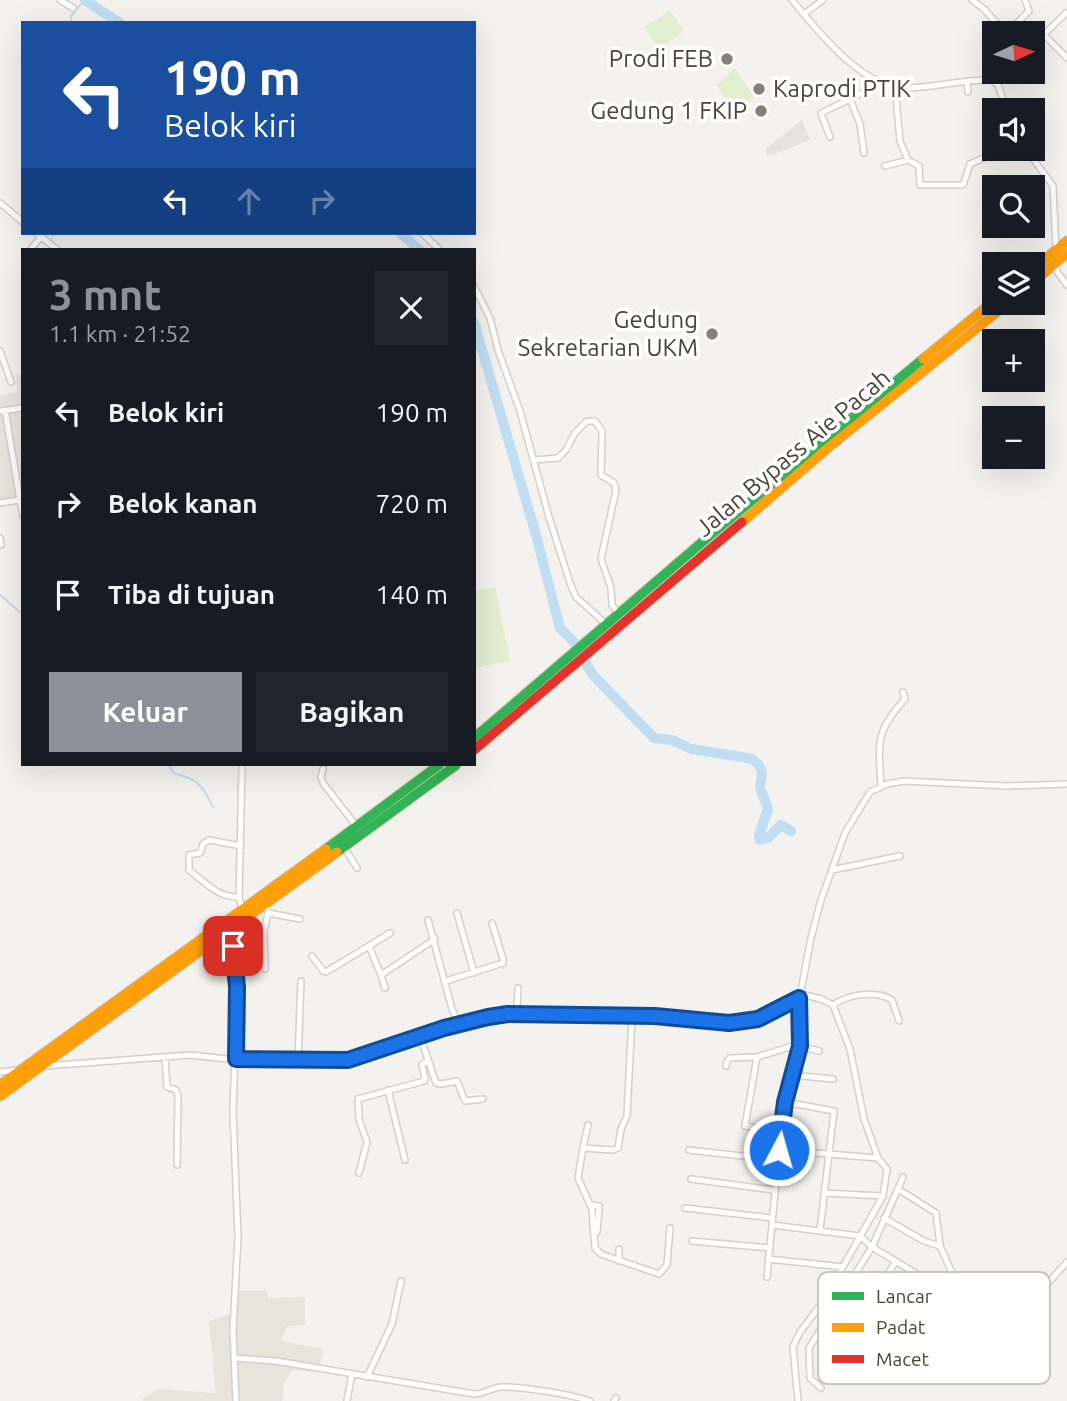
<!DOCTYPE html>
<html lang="id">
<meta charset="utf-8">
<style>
:root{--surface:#171b24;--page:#20242c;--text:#f1f3f6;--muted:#9ea1a6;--accent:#8c9099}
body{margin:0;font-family:Ubuntu,sans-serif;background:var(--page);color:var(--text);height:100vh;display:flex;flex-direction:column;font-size:26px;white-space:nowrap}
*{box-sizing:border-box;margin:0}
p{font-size:23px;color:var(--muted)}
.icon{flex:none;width:38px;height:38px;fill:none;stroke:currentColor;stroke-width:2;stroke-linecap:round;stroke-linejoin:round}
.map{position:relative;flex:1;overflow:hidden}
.sheet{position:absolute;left:21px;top:248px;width:455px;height:518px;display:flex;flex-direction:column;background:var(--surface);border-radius:0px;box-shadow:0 7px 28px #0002}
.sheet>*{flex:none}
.banner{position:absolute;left:21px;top:21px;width:455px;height:214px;border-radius:0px;box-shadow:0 7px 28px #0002;background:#1a4fa0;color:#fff;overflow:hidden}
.needle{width:46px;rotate:86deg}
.buttons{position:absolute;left:982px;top:21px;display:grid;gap:14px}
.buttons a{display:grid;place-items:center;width:63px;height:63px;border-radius:0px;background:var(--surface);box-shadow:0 7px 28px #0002;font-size:35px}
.pin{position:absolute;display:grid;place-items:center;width:60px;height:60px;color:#fff;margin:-30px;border-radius:14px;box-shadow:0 4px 10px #0006}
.me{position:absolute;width:77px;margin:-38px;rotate:6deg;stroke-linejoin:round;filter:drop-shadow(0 0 5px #0008)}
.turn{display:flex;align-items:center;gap:24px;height:147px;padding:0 28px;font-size:32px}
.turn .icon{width:91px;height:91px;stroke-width:2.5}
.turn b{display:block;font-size:49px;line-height:60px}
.lanes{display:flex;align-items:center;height:66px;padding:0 28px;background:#0003;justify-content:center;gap:35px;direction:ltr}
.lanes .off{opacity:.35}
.round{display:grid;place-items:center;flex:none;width:74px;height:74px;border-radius:0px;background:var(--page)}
.overview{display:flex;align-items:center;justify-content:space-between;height:119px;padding:0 28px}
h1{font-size:42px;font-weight:700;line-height:52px;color:var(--accent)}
.button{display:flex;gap:14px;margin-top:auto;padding:14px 28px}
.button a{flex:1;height:80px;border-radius:0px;background:var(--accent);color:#fff;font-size:28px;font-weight:700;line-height:80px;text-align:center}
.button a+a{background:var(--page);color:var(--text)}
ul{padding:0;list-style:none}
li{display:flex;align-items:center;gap:21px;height:91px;padding:0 28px}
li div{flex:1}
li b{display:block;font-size:26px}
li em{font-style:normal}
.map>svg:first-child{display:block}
.residential{fill:#e7e4dc}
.green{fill:#e1eecf}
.parking{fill:#e6e3df}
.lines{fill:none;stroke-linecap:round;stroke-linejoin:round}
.stream{stroke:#c0ddf1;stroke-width:2}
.river{stroke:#c0ddf1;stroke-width:10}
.street-casing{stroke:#d2d0cb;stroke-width:8}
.fast-casing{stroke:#ccbfa9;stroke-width:11}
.slow-casing{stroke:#ccbfa9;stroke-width:11}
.jam-casing{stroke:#ccbfa9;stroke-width:11}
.street{stroke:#fdfdfc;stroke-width:5}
.fast{stroke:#30b455;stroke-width:9}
.slow{stroke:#ff9f0a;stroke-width:9}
.jam{stroke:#e5322d;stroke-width:9}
.route-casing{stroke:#114b97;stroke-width:18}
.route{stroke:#1a73e8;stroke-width:12}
.poi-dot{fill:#868178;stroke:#fff;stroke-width:2.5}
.labels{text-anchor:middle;stroke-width:7;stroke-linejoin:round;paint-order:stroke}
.poi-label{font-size:24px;fill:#4b4439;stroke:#fff;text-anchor:end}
.street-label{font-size:24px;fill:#4b4439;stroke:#fff}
.key{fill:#fff;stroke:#c9c7c4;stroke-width:2}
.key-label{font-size:19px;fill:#4b4439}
</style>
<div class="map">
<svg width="1067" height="1401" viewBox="0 0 1067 1401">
<rect width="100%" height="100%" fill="#f4f2ee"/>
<path class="residential" d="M16,374L23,375V498L0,501V396L17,392Z
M238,1291H267L268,1298L305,1297V1325L287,1326L281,1341L324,1349L317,1372L293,1370L284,1383L282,1401H143L142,1399L159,1389L216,1393L209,1321L234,1313Z"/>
<path class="green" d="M670,11L684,30L660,50L644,27Z
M735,68L754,97L737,115L716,85Z
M495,587L510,661L474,668V591Z"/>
<path class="parking" d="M802,120L810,140L767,157L765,149Z"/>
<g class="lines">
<path class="stream" d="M71,23V16L84,0
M52,238L54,233
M0,595L23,615
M169,765L173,773C198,779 202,785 213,807"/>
<path class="river" d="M85,0L120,23
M400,233L420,250
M474,322L536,535L560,628L575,643L592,674L654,738L672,740L691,749L742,757L752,759L759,765L762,773L760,787L768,809L759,835L760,840L769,837L781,825L791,831"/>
<defs>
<path id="street" d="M60,0L73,8
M792,0C817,30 862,88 905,88C934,88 962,79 991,80L998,85L1007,110
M972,0L984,9L1005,33
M804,14L823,0
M1007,33L1029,11L1025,0
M1044,35L1067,58
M994,46L990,54L994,66
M1032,46L1066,13
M967,81L968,92
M996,83L1006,72
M895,86L900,141L908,160L919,166L920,185H963L970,164L1004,149
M850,99L860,124L864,153
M830,137L821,113L883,83
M1026,149L1053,186L1056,250
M885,166L908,160
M0,203L23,222
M36,233L58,250
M422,233L440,250
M30,250L41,237
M1053,266L1067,285
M474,286L490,318L498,350L520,411L549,517L570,583L576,597L607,625
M0,351L11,382
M0,411L23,408
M534,460L558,458L566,450L575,433L587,421H595L602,431L601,475L614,483L616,490L601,559L611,588L612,605L619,614
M20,500L23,516
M0,503L20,500L5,410
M0,538L1,545
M242,765L239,897L242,909
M323,769L321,777L323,783L357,827
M881,787C879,743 874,733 905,699L903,692
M344,847L357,868
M832,870L900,856
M239,897C218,898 205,882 189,870V855L200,853L203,844L209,840L241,846
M268,913L300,919
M457,913L474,973
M428,920L452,1009L459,1024
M228,931L235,961L237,987L233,1112L238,1237L233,1330L236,1401
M369,946L390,933
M312,956L323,971L326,972L369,946L381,975L435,939
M265,969L264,932L268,913L266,904
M381,975L385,988
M446,981L503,963V959L492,923
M801,994L821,999L833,1005L850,1049L864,1119L878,1158
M833,1005C848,994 876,990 892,1000L899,1021
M508,1014L505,1010L517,1008L518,988
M632,1016L627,1116L621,1129L618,1148L613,1150L583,1148L578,1178L592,1209L595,1248L601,1254L659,1274L667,1265L670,1228
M420,1036L436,1083L442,1084L457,1081L465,1101L483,1099
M165,1057L167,1087L176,1090L178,1095L177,1165
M298,1060L301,981
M45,1066L190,1055L236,1060L343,1061L444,1028L498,1015L537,1013L632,1016L728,1023L758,1019L783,1008L800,996L811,938L821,900L845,833L870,792L887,784L904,781L1006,786L1067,784
M726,1066L727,1061L730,1058L757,1057
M0,1072L18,1070
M792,1075L833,1079
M388,1090L405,1160
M785,1102L834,1111L820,1230
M757,1128L745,1126L757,1057L796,1045L819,1051
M583,1148L588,1125
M689,1150L777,1160
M779,1150L785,1102L800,1046L799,998
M359,1173L367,1142L359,1119L358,1099L424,1081L425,1078L422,1065L428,1060
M691,1179L774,1190
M898,1189L903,1177
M824,1193L883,1196
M591,1205L599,1206L597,1232
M685,1208L772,1218
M884,1218L924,1241L940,1246
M772,1225L860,1236L872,1247L922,1277L949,1278L953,1275
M692,1241L769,1248
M768,1259L843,1267
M619,1261V1249
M767,1277L779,1150L878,1158L887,1169L883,1196L823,1302L800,1332L793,1347L798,1401
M841,1298L871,1302L896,1261
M907,1304L991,1309
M987,1305L1048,1283L1067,1262
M888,1335L922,1277
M234,1358L276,1361L474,1394C484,1394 491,1388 501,1387C519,1386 574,1395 590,1401
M367,1377L392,1324L401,1281
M821,1388L810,1378L809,1348L872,1247L898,1189L936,1213L940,1246L953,1275L968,1285L994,1312L989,1337L984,1339L888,1335L824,1325
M347,1400L352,1374
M614,1401L616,1398"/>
<path id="fast" d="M474,738L714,532L923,359
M326,849L439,765
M337,852L456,765"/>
<path id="slow" d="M1032,270L1067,241
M1032,283L1067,253
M923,359L994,301
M742,522L830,446L1008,303
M0,1085L326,849
M0,1096L337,852"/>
<path id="jam" d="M474,750L742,522"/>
</defs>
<use href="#street" class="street-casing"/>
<use href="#fast" class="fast-casing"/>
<use href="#slow" class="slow-casing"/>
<use href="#jam" class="jam-casing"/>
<use href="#street" class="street"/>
<use href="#fast" class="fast"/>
<use href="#slow" class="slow"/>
<use href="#jam" class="jam"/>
</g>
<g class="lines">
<defs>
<path id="route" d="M233,946L237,987L236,1059L348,1060L444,1028L488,1017L508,1014L655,1016L729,1023L758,1019L799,998L800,1046L785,1102L779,1150"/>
</defs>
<use href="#route" class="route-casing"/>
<use href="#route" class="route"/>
</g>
<g class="poi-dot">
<circle cx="727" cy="59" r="7"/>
<circle cx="759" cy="89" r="7"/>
<circle cx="761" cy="111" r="7"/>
<circle cx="712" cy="334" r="7"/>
</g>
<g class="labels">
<g class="poi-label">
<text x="713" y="67">Prodi FEB</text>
<text x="773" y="97" text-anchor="start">Kaprodi PTIK</text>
<text x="747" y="119">Gedung 1 FKIP</text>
<text x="698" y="328">Gedung<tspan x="698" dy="28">Sekretarian UKM</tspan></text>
</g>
<g class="street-label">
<text transform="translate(793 453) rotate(-40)" y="8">Jalan Bypass Aie Pacah</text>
</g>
</g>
<rect x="818" y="1272" width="232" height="112" rx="10" class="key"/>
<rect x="832" y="1292" width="32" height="8" fill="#30b455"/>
<rect x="832" y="1323" width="32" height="9" fill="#ff9f0a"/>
<rect x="832" y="1355" width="32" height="8" fill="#e5322d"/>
<g class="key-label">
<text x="876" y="1303">Lancar</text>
<text x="876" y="1334">Padat</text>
<text x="876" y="1366">Macet</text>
</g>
</svg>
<div class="buttons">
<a><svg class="needle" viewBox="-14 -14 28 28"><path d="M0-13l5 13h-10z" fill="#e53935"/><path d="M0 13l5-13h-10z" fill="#9ea1a6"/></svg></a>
<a><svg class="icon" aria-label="sound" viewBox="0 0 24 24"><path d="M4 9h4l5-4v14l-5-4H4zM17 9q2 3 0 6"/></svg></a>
<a><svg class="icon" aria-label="search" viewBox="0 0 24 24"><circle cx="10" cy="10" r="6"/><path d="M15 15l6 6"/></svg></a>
<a><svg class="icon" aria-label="layers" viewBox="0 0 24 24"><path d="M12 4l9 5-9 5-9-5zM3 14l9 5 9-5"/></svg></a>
<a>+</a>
<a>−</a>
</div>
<div class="pin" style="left:233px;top:946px;background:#d93025"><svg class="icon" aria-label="arrive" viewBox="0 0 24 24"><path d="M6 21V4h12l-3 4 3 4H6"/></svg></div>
<svg class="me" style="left:779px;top:1150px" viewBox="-20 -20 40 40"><circle r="17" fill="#1a73e8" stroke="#fff" stroke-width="3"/><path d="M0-11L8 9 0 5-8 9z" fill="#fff"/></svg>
<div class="banner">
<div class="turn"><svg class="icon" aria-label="left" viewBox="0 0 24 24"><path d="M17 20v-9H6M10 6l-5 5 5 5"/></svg><div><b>190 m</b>Belok kiri</div></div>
<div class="lanes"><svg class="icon" aria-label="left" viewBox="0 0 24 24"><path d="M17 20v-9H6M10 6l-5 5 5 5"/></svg><svg class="icon off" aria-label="ahead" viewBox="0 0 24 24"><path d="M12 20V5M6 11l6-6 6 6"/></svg><svg class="icon off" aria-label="right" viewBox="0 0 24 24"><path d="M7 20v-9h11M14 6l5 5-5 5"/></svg></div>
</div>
<section class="sheet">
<div class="overview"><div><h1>3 mnt</h1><p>1.1 km · 21:52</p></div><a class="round"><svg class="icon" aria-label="close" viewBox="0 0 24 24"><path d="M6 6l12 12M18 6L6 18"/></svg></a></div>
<ul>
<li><svg class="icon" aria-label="left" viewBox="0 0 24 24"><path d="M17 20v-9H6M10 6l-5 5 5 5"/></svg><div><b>Belok kiri</b></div><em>190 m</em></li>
<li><svg class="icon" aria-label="right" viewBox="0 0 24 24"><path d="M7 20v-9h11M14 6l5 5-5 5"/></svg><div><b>Belok kanan</b></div><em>720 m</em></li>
<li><svg class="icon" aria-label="arrive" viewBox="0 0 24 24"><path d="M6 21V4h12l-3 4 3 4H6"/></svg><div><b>Tiba di tujuan</b></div><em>140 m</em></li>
</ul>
<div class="button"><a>Keluar</a><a>Bagikan</a></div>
</section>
</div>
